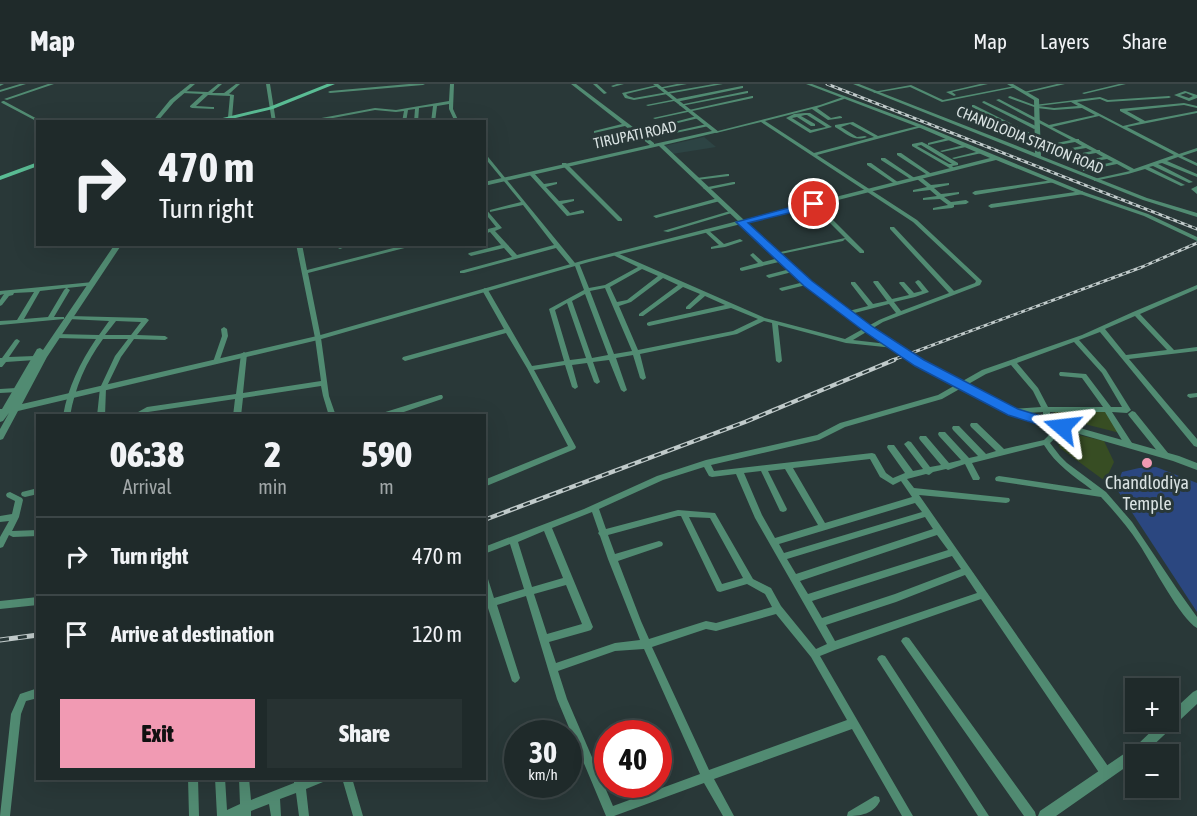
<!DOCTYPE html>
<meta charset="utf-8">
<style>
:root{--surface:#1f2a2a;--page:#273232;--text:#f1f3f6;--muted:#a1a7a8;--line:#3c4647;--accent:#f19ab3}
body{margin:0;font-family:"Asap Condensed",sans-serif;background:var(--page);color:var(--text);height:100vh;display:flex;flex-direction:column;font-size:22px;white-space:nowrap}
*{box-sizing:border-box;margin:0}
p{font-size:20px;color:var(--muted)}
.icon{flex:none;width:33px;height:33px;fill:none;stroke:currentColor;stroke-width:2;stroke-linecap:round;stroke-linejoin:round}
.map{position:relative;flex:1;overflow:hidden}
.sheet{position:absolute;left:36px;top:330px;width:450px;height:366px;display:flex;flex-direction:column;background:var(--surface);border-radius:0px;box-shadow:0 6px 24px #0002,0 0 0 2px var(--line)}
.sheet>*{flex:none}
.banner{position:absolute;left:36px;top:36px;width:450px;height:126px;border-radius:0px;box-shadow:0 6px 24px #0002,0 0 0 2px var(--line);background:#1f2a2a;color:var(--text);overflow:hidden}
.fabs{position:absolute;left:1125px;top:594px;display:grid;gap:12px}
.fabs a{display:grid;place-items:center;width:54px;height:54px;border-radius:0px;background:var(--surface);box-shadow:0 6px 24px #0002,0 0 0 2px var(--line);font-size:30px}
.speed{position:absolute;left:504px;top:636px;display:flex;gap:12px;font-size:30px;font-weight:700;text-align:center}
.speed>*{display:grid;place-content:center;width:78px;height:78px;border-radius:50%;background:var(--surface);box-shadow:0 6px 24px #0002,0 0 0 2px var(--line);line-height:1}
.speed small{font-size:15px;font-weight:400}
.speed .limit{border:9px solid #d22;background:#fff;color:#111}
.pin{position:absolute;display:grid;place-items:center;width:51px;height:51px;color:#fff;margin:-26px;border:3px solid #fff;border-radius:50%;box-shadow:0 2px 6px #0007}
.me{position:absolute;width:66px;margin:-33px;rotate:287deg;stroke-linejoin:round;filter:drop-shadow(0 0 4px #0008)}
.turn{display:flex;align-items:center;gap:21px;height:126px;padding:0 24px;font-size:27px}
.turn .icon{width:78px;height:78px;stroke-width:2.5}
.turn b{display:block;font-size:42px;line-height:51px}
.eta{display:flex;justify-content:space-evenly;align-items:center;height:102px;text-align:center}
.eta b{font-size:36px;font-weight:800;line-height:42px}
.button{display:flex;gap:12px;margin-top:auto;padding:12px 24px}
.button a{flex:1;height:69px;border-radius:0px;background:var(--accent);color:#111;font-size:24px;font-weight:800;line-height:69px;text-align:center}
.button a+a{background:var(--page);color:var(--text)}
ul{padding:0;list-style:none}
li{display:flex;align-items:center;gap:18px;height:78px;padding:0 24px;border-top:2px solid var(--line)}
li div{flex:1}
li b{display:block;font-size:22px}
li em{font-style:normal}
header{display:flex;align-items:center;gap:36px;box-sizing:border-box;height:84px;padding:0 30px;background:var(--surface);border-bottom:2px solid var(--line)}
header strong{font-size:28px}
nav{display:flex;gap:33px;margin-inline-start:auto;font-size:21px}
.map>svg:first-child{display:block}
.built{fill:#2d4444}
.green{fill:#374d23}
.water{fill:#2b4780}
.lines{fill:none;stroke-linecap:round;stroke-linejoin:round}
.minor{fill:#518b72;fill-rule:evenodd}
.tertiary{fill:#518b72;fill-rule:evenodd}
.secondary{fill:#5abc94;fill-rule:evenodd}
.rail-far2-casing{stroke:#c0caca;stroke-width:3}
.rail-far1-casing{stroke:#c0caca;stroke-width:4.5}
.rail-casing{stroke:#c0caca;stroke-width:5}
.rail-far2{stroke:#293838;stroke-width:1.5;stroke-dasharray:4;stroke-linecap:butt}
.rail-far1{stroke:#293838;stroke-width:2;stroke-dasharray:7;stroke-linecap:butt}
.rail{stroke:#293838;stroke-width:3;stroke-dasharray:9;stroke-linecap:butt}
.route{fill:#1a73e8;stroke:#114b97;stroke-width:1.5}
.poi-dot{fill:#f19ab3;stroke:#293838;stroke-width:2}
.labels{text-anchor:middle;stroke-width:6;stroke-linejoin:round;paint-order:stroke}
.far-street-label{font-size:15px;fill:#d9e2e2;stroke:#293838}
.poi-label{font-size:18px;fill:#d9e2e2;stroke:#293838}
</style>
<header>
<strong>Map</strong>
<nav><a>Map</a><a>Layers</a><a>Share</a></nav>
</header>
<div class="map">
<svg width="1197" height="732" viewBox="0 0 1197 732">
<rect width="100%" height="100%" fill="#293838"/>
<path class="built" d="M704,53L716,63L672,70L664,62Z"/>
<path class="green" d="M1052,326L1107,328L1120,349L1057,333Z
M1066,348L1104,357L1114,378L1105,397L1060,364L1057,356Z"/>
<path class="water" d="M1156,383L1197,399V528L1116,404L1122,388L1139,384Z"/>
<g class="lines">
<path class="minor" d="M0,0H4L0,2Z
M20,0H26L0,8V6Z
M48,0H54L7,16L4,15Z
M218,0H222L212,9H224L236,0H240L229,10L234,11L232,34L228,33L230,12L208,11L196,22L212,23H214V25L192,24L190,23V22L203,10L182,9L180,8L182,7L208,8Z
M266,0H270L276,38H272Z
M409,0H425L423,1L330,9L328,8L330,7Z
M450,0H454L453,25L459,38H455L449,25V20L437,22L435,38H431L433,22L419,24L418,38H414L415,25L408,26L406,38H402L404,27L396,28L375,26L312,38H300L375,24L396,26L449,17Z
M571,0H576L654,59V61H650L625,42L594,49V47L622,40Z
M593,0H597L607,9L604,10Z
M617,0H624L613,3L611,2Z
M677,0H687L660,5L658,4Z
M714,0H723L634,16L625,14L622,9L657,1L659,2L626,10L628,12L634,14Z
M980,0H988L952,8L956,11L954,12L946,8Z
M1057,0H1065L1026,9L1024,8Z
M1119,0H1126L1084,10L1082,9Z
M911,1L943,16L1015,2L1017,3L942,18L910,3L875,9L873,8Z
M742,2H743V4L676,18L674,17L648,22L646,21Z
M747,7H748V9L681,22L679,21Z
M1185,7L1197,11V14L1189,17L1174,11ZM1186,9L1193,12L1189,14L1180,11Z
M752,12H753V14L655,35L653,34Z
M1010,12L1034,21L1100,13L1108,16L1169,12L1171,13L1169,14L1107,18L1100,15L1077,18L1123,42L1140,38L1120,27V25L1184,19L1197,22V24L1184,21L1127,27L1145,37L1197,27V29L1127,43L1179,70L1197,64V67L1182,72L1197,79V82L1178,73L1167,77L1197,90V93L1162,79L1158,80L1193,98L1189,99L1153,82L1149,83L1185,101L1181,102L1145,85L1128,90L1094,97V95L1130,87L1117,80L1083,87V85L1113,78L1107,75L1073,81V79L1103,73L1096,69L1063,75V73L1092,67L1086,64L1056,69V67L1082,62L1075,58L1047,63V61L1071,56L996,16L999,15L1049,41L1095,31L1082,24L1054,26L1037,24L1009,14L1008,13ZM1071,18L1078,22L1054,24L1038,22ZM1099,32L1174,71L1134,85L1100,67V66H1097L1079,56V55H1076L1052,43Z
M843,13L845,14L844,15L817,24L831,34L840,32L842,33V34L828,36L812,25L765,37L814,69L874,53L850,40L841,43L857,53L865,52L867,53C853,58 847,50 835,43V41L853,38L878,52L922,41V43L817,71L917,136L981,196L982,197L980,201L883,238L853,256L896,261L897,262L894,264L846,259L778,241L782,277L779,279L776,277L772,239L764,237L737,250L640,270L646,294L643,296L640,294L633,271L616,274L627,306L624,308L621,306L609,276L593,278L600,298L597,300L594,298L587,279L572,281L578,303L575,305L572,303L565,281L534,286L576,363L575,365L484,403V396L568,362L527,284L506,249L405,277L402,275L403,273L504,245L482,206L485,204L488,206L532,282L564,277L549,225L584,206L575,182H571L556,164L464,189H460V187L512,173L504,164L471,172L468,170L469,169L501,161L490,148L484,150V146L496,143L484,128V123L502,144L495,147L517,171L554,161L523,121L490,128V126L521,118L484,73V68L575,179H579L589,204L605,201L638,183L615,172L614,171L617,169L765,234L845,255L879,236L896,229L889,220L847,231L845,230V228L868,222L851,200V198H855L873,220L887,217L873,198L874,197H878L892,215L909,211L899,199L900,198H904L914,209L922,207L915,198L918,196L920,197L929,208L915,213L894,218L901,227L949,209L890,145V143H894L954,207L975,199L976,197L913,138L761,38L716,49L714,48L820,21ZM642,185L658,192L627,216L617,218L610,203ZM663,194L678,201L639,230V232H643L683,203L700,210L686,223V225H690L705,212L725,221L649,238L647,239V241L649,242L731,224L758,235L733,247L638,266L619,222L631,218ZM605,204L632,267L614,270L590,207ZM585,210L608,271L592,274L572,217ZM567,219L586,274L570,276L555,226Z
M3,17H4L43,38H38L2,19L1,18Z
M984,17L1038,43V44L1034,45L983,19L982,18Z
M972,21H974L1038,53L1034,54L972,23Z
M805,29H810L832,43L810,49L786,34L794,30ZM805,31H807L826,43L811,46L792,34L797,33L811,42H815V40L801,32Z
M697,32L699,33V34L665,42L663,41Z
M707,40L709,41V42L656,53L654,52Z
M948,54H950V56L928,61L958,79V81L952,82L955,85L953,86L912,62V60L922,58L928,61V59ZM921,61L952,80H949L917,62Z
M964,61H966V63L942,68L940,67Z
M980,67L982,68V69L954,75L952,74Z
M897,69H901L933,91L929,92L897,71Z
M881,74H885L916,95L912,96L881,76Z
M562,79H566L622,135V137H618L562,81Z
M867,79H871L899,99L895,100L867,81Z
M529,88H533L544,100L557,98V100L546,103L559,117L574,115V117L562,120L570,129L582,126L584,127V129L567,132L529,90Z
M727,90H729V92L697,96L695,95L697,94Z
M917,93H921L931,101L949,99V101L934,104L941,110L959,108V110L944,113L951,118L966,116L969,118L966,120L954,121V123L952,124L933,126V124L948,121L940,115L923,116V114L937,112L930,106L913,108V106L927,103L917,95Z
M1053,96H1055V98L975,111L972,109L975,107Z
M733,98H735V100L706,106L703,104Z
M1197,102V110L1191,105Z
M1082,107L1085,109L1084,110L991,124L988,122L991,120Z
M718,114L721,116L720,117L656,134L653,132Z
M812,119H816L864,167V169H860L845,155L843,157L776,171V169L845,154L812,121Z
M730,127L735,128L668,148L663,147Z
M707,145L724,160L740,155L743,157L725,163L711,165V163L719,161L705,148V146Z
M296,160H302L307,186L409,160H420L308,189L321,254L329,312L336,332H329L323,312L321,302L243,314L241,332H233L235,315L148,328L142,332H131L147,323L236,310L241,270L244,268L247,270L243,309L321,297L315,254Z
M336,160H353L340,165L338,164Z
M753,169L763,178L783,173L786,175L783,177L742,187L740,186V184L758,179L750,171Z
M794,184L796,185V187L769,194L766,192L767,191Z
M808,197L811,199L810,200L782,207L779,205L780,204Z
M93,198L95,199V201L67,204L70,206L54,233H64V235L0,241V237L17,236L34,208L14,209L13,211L9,212L2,221L0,222V216L4,210L0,211V207ZM66,204L64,206L48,233L24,235L40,207Z
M1197,201V205L1140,230L1174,266L1197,263V267L1129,275L1197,355V363L1194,362L1100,248L1079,256L1106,286L1131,326L1127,329L1112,328L1132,359L1133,361L1132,363H1126L1105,328H1050L1051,338L1047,341L1043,338V328L1010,330L1009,328L1010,326L1013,325L1041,323L1033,307L1011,281L986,290L942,315L845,343L819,356L711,381L714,387L872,369L875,370L886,389L893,394L905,389L888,365L887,363L888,361H894L913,387L923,385L904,360L908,357L911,358L930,383L941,381L920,356L919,354L920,352H926L949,379L961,376L939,352L938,350L939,348H945L969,374L978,372L953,346L952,344L953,342H959L986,370L996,367L971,343L970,341L971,339H977L1004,365L1044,356L1059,341H1065L1066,343L1065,345L1050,359L1060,372L1067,379L1106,408L1132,438L1177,505L1197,533V544C1181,536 1151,478 1139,460C1128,443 1115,428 1101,413L996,397L995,395L996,393L999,392L1092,406C1074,392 1056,381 1044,361L972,379L980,394L979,396H973L965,380L948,386L946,385L933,388L929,391L926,390L907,395L914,404L1009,414L1010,416L1009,418L1006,419L919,411L1110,685L1111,689L1110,693L1106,694L1102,693L981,515L835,566L820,572L913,732H902L852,645L714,695L734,732H723L704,699L614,732H606L557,615L526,512L497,521L520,594L518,597L515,599L512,597L488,524L484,525V517L486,516L484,511V491L487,492L488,495L494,514L524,505L510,460L484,470V463L584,425L657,392L706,376L817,351L840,339L938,311L982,286L1082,251L1133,228ZM1135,232L1167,266L1126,271L1105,245ZM1074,258L1102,289L1122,323H1111L1086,290L1062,288H1060L1059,290L1060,292L1082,294L1103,323H1048L1038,304L1017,279ZM870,375L880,393L893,401L901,397L912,413L825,439L793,384ZM704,383L709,392L712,393L736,390L755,434L827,560L816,565L781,522L771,504L753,495L715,429L678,426L606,445L599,425L663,396ZM785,385L818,441L775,454L762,431L744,389L761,387L780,427L783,428L786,427L787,425L768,387ZM915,419L922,428L784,469L779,460ZM592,428L599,448L598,449L600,452L608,475L640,556L615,559L556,579L549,558L588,547L591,546L593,543L552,444ZM678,432H681L717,507L720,508L747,500L765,510L772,523L716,539L706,537L649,555L641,537L618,477L662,462L663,460L662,458L659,457L615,470L608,451ZM689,433L710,434L743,494L722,500ZM925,433L933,445L796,490L787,475ZM544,447L563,494L532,503L518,458ZM937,451L948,466L808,510L800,497ZM952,472L961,485L895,510L822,534L812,517ZM965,491L977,509L835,557L826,541L896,518ZM566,501L582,540L547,550L534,510ZM776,530L811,573L847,636L709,686L652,563L706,545L716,547ZM644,565L700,690L613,722L567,615L558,587L615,567Z
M70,232L146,234L149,236L137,251L165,252L168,254L165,256L134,255L121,273L106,304L105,332H97L100,304L115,272L128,255H103C86,278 75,303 70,332H63C68,303 80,279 96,255L57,254L54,252L57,250L99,251L109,237L68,235V233ZM116,237L141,238L131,251H105Z
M224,243L227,245L228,252L219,278L216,280L213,278L222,252L221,245Z
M17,255L20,257L9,273L35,272L38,274L35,276L6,278L2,283H0V274H2L15,256Z
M16,304H18L19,306L18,308L0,309V305Z
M1197,309V313L1190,314L1187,312L1188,310Z
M440,311H442L443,313L442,315L392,332H379V330Z
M1132,327L1135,328L1168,369L1169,371L1168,373H1162L1129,332L1128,330Z
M38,404V410L25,413L22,412L21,410L22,408Z
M10,408L22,414L23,416L19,433L12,447L38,446V452L13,453L9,451L3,463L0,464V453L9,437L0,438V432L12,430L15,417L7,413L6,411L7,409Z
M38,513V521L0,525V517Z
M906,553L909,554L1035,728L1036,732H1024L903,560L901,557L903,554Z
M882,571L885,572L989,732H978L879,578L877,575L879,572Z
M38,604V614L26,617L21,630L10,732H0L11,630L20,610Z
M188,694H198L199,732H189Z
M215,694H225L227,726L240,720L239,694H249L251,716L294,699V694H324L323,698L306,705L309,732H299L296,709L280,715L281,732H271L269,720L251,727V732H217Z
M342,694H352L363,732H353Z
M875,712L879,713L880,717C873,730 861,732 847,732L848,728Z"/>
<path class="tertiary" d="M190,0H195L174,18L157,38H152L170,16Z
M653,0H658L719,48L664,61L744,136L990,74L918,43L806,0H812L922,41L1084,108L1148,130L1197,153V157L1144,132L1080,110L996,76L747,139L808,195L872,244L925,278L1016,326L1179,372L1197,379V386L1173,377L1010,330L914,279L866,248L802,199L741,140L589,178L318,256L18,327L3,355L0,356V345L9,329L3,337L0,338V325H2L37,265L40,264L43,266L115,160H122L47,273L22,320L317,252L585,176L738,137L659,62L484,102V98L712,47Z
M853,0H859L1035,69L1034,16L1007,0H1013L1039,15L1041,72L1147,114L1197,129V133L1143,116Z
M1197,606V620L1145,669L1136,670V676L1056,732H1038L1040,727L1137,661L1161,638H1168V631L1193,608Z"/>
<path class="secondary" d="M327,0H335L273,25L219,38H206L269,23Z
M38,78V82L0,96V92Z"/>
<defs>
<path id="rail-far2" d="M827,0L1197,145
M890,277L1142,183L1197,159"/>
<path id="rail-far1" d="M484,436L745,338L894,276"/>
<path id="rail" d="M0,556L38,551"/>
</defs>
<use href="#rail-far2" class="rail-far2-casing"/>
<use href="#rail-far1" class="rail-far1-casing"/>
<use href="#rail" class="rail-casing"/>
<use href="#rail-far2" class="rail-far2"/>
<use href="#rail-far1" class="rail-far1"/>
<use href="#rail" class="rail"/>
</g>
<path class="route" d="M814,117L819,120L818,122L748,139L812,197L873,243L924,276L1018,325L1067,340L1068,343L1067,346L1062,348L1008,331L915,282L865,248L804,202L736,138Z"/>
<circle class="poi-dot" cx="1147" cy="379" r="6"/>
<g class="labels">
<g class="far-street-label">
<text transform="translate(635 51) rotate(-12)" y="5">TIRUPATI ROAD</text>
<text transform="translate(1030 56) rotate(22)" y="5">CHANDLODIA STATION ROAD</text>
</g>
<g class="poi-label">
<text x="1147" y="405">Chandlodiya<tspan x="1147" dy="21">Temple</tspan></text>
</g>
</g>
</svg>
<div class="fabs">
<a>+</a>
<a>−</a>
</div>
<div class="speed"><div>30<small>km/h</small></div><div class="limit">40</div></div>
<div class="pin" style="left:814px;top:120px;background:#d93025"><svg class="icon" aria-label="arrive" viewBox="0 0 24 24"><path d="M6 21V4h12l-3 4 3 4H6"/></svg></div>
<svg class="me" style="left:1062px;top:343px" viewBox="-20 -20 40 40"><path d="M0-17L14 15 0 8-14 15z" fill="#1a73e8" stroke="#fff" stroke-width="4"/></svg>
<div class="banner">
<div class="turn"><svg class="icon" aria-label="right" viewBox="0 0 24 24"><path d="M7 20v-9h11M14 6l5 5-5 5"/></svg><div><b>470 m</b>Turn right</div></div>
</div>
<section class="sheet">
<div class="eta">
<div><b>06:38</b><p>Arrival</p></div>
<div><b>2</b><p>min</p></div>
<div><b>590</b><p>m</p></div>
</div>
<ul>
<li><svg class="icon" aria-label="right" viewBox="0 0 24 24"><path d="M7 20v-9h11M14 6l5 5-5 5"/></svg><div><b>Turn right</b></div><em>470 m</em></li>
<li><svg class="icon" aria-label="arrive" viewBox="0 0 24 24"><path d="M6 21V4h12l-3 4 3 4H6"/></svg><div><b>Arrive at destination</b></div><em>120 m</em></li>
</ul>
<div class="button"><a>Exit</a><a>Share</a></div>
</section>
</div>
